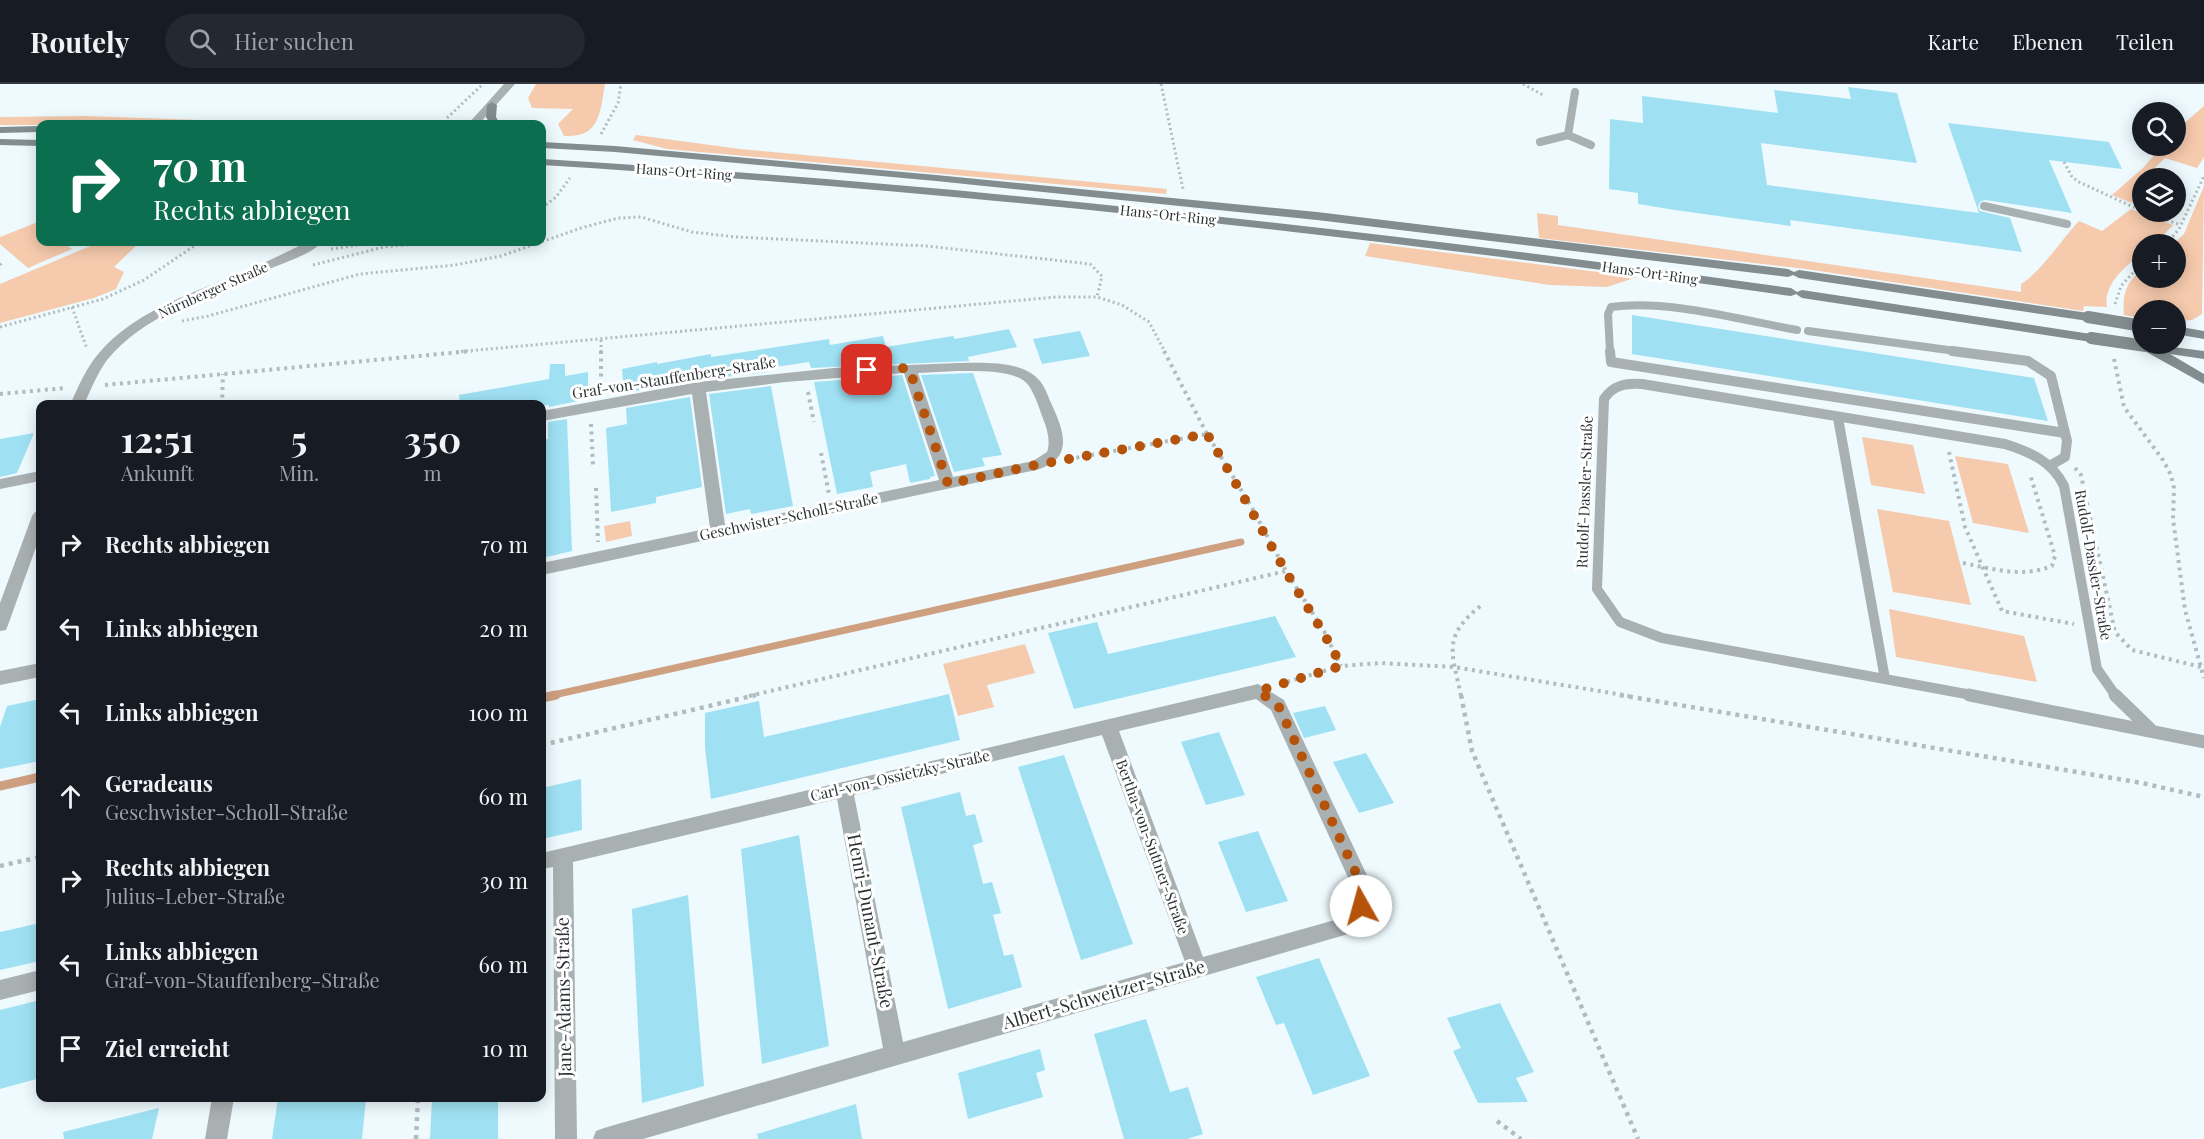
<!DOCTYPE html>
<html lang="de">
<meta charset="utf-8">
<style>
:root{--surface:#171b24;--page:#242831;--text:#f1f3f6;--muted:#9ea1a6;--line:#363941}
body{margin:0;font-family:"Playfair Display",serif;background:var(--page);color:var(--text);height:100vh;display:flex;flex-direction:column;font-size:22px;white-space:nowrap}
*{box-sizing:border-box;margin:0}
p{font-size:20px;color:var(--muted)}
.icon{flex:none;width:33px;height:33px;fill:none;stroke:currentColor;stroke-width:2;stroke-linecap:round;stroke-linejoin:round}
.map{position:relative;flex:1;overflow:hidden}
.sheet{position:absolute;left:36px;top:316px;width:510px;height:702px;display:flex;flex-direction:column;background:var(--surface);border-radius:12px;box-shadow:0 3px 15px #0003}
.sheet>*{flex:none}
.top-card{position:absolute;left:36px;top:36px;width:510px;height:126px;border-radius:12px;box-shadow:0 3px 15px #0003;background:#0b6e4f;color:#fff;overflow:hidden}
.tools{position:absolute;left:2132px;top:18px;display:grid;gap:12px}
.tools a{display:grid;place-items:center;width:54px;height:54px;border-radius:50%;background:var(--surface);box-shadow:0 3px 15px #0003;font-size:30px}
.pin{position:absolute;display:grid;place-items:center;width:51px;height:51px;color:#fff;margin:-26px;border-radius:12px;box-shadow:0 3px 9px #0006}
.me{position:absolute;width:66px;margin:-33px;rotate:353deg;stroke-linejoin:round;filter:drop-shadow(0 0 4px #0008)}
.turn{display:flex;align-items:center;gap:21px;height:126px;padding:0 18px;font-size:27px}
.turn .icon{width:78px;height:78px;stroke-width:2.5}
.turn b{display:block;font-size:42px;line-height:51px}
.eta{display:flex;justify-content:space-evenly;align-items:center;height:102px;text-align:center}
.eta b{font-size:36px;font-weight:700;line-height:42px}
ul{padding:0;list-style:none}
li{display:flex;align-items:center;gap:18px;height:84px;padding:0 18px}
li div{flex:1}
li b{display:block;font-size:22px}
li em{font-style:normal}
header{display:flex;align-items:center;gap:36px;box-sizing:border-box;height:84px;padding:0 30px;background:var(--surface);border-bottom:2px solid var(--line)}
header strong{font-size:28px}
nav{display:flex;gap:33px;margin-inline-start:auto;font-size:21px}
.search{width:420px;height:54px;background:var(--page);display:flex;align-items:center;gap:15px;box-sizing:border-box;padding:0 21px;border-radius:33px;color:var(--muted);font-size:22px}
.map>svg:first-child{display:block}
.green{fill:#f6caad}
.lines{fill:none;stroke-linecap:round;stroke-linejoin:round}
.stream-far1{stroke:#cea080;stroke-width:7}
.stream{stroke:#cea080;stroke-width:9}
.building{fill:#9fe1f3}
.path-far2{stroke:#b2bcbf;stroke-width:3;stroke-dasharray:2 3;stroke-linecap:butt}
.path-far1{stroke:#b2bcbf;stroke-width:4;stroke-dasharray:3 4.5;stroke-linecap:butt}
.path{stroke:#b2bcbf;stroke-width:4.5;stroke-dasharray:4 5;stroke-linecap:butt}
.service-far2{stroke:#a9b0b1;stroke-width:8}
.service-far1{stroke:#a9b0b1;stroke-width:10}
.service{stroke:#a9b0b1;stroke-width:13}
.minor{fill:#a9b0b1;fill-rule:evenodd}
.secondary{fill:#838d8f;fill-rule:evenodd}
.secondary-bridge{stroke:#838d8f;stroke-width:12}
.route{stroke:#b45309;stroke-width:10;stroke-dasharray:0 18}
.labels{text-anchor:middle;stroke-width:6;stroke-linejoin:round;paint-order:stroke}
.far-street-label{font-size:14px;fill:#2c3233;stroke:#fff}
.street-label{font-size:15px;fill:#2c3233;stroke:#fff}
.near-street-label{font-size:18px;fill:#2c3233;stroke:#fff}
</style>
<header>
<strong>Routely</strong>
<div class="search"><svg class="icon" aria-label="search" viewBox="0 0 24 24"><circle cx="10" cy="10" r="6"/><path d="M15 15l6 6"/></svg>Hier suchen</div>
<nav><a>Karte</a><a>Ebenen</a><a>Teilen</a></nav>
</header>
<div class="map">
<svg width="2204" height="1055" viewBox="0 0 2204 1055">
<rect width="100%" height="100%" fill="#eefafe"/>
<path class="green" d="M536,0H605C600,29 600,54 564,52L558,40L573,25L532,24L528,14Z
M2204,22V73L2197,84L2165,74L2136,102L2142,105V123L2112,111L2143,84L2162,62H2175V47Z
M85,32L312,40L0,41V33Z
M636,51L740,65L1167,105L1166,110L667,65L633,56Z
M2204,102L2202,230L2192,236L2175,238V226H2142V234L2124,231C2122,210 2126,199 2142,185V194H2175V160H2173L2184,150Z
M2131,125L2173,141L2155,160H2142V170C2125,182 2103,201 2107,223L2084,222L2083,227L1806,185L1539,154L1537,129L1558,132V141L2021,208V200C2041,188 2061,156 2079,137L2102,147Z
M38,138L40,140V158H63L72,165L28,184L0,160V153Z
M100,158H140L114,183L124,188L116,205L94,214L0,239V200Z
M1370,159L1637,193L1607,203L1550,201L1365,172Z
M1862,353L1913,361L1925,410L1871,401Z
M1955,372L2008,380L2029,449L1973,439Z
M1877,425L1949,437L1971,521L1893,508Z
M630,437L632,452L606,458L604,442Z
M1889,525L2024,552L2037,598L1896,573Z
M1025,560L1035,589L987,601L994,623L958,632L943,580Z"/>
<g class="lines">
<path class="stream-far1" d="M549,612L1241,458"/>
<path class="stream" d="M542,614L556,611
M0,702L40,693"/>
</g>
<path class="building" d="M1848,3L1897,9L1917,79L1761,59L1767,101L1979,129L1948,39L2109,58L2122,85L2049,76L2072,129L1985,116L1980,118L1978,123L1980,127L2010,134L2022,168L1790,136L1791,142L1675,126L1638,120V109L1609,105L1610,35L1643,39L1642,12L1778,29L1774,6L1851,15Z
M1632,231L2034,294L2048,337L1632,270Z
M1009,245L1017,263L968,273L969,277L811,284L809,278L768,284V288L698,296L624,309L622,285L657,278V280L711,270V273L829,255L830,261L883,252L886,263L953,252L955,255Z
M1080,247L1090,272L1042,280L1033,255Z
M550,280H565V292L588,288V315L549,323V321H460L459,311L549,295Z
M973,289L1002,371L982,374L985,382L954,388L921,291Z
M902,291L935,392L930,393V395L910,399L906,380L870,388L873,403L837,410L814,298Z
M771,302L793,422L751,430L750,425L726,430L709,310Z
M690,313L702,403L656,413V419L611,428L606,344L627,340L626,324Z
M567,335L572,467L542,474V356L548,355V338Z
M34,349L17,389L0,393V355Z
M1275,532L1296,573L1074,625L1048,549L1097,538L1108,570Z
M949,610L960,656L711,715L705,664V629L759,617L764,653Z
M40,615V677L0,685V643L7,622Z
M1325,622L1336,646L1304,654L1293,629Z
M1219,648L1245,711L1206,721L1181,658Z
M1366,669L1394,719L1359,729L1333,678Z
M1064,671L1133,860L1081,876L1018,683Z
M581,695L582,746L542,755V704Z
M960,708L966,732L975,730L983,758L973,761L983,800L992,798L1001,829L993,831L1004,872L1013,870L1022,903L948,925L901,723Z
M1258,747L1288,817L1246,828L1218,758Z
M799,751L829,962L762,980L741,765Z
M688,811L704,1002L642,1019L632,825Z
M40,839V877L0,886V848Z
M1319,874L1370,992L1313,1011L1284,939L1276,941L1256,893Z
M40,916V994L0,1005V926Z
M1500,919L1534,988L1516,994L1528,1018L1478,1019L1453,967L1461,964L1447,934Z
M1146,935L1170,1008L1188,1003L1203,1050L1187,1055H1124L1094,950Z
M1040,965L1045,986L1036,989L1043,1013L968,1035L958,989Z
M278,1014H366L362,1055H272Z
M432,1014H498V1055H430Z
M856,1020L862,1055H758L757,1050Z
M159,1024L152,1055H64L63,1048Z"/>
<g class="lines">
<path class="path-far2" d="M1161,0L1183,105
M1523,0L1543,11
M447,34L483,0
M601,50L618,19L621,0
M2064,78L2072,93L2079,98L2142,127
M542,124L556,113L570,94
M2143,128L2181,141
M2166,160L2179,145L2204,92
M331,165L377,158
M0,181L3,177
M313,181L384,163L434,158
M2115,220L2121,202L2142,179
M72,223L87,265
M182,237L208,232L360,190L455,181L501,172L581,144L618,134L641,133L692,148L736,153L926,162L1090,180L1102,192L1097,213
M0,243L103,215L144,196L200,158
M601,256V268
M456,268L1056,213H1097L1122,221L1149,238L1165,268"/>
<path class="path-far1" d="M601,267V306
M1164,267L1207,350L1252,424L1286,487L1324,547L1341,582
M2114,275L2124,323L2163,376L2171,391L2174,404L2173,435L2185,526L2204,594
M105,301L472,267
M808,308L814,338
M0,310L65,304
M222,321L223,290
M591,340L593,381
M1949,368L1965,443L2002,527L2074,540
M821,369L829,410
M1069,375L1207,350
M2075,384L2081,391L2115,548L2132,566L2201,583
M596,404L598,458
M1963,479C1993,485 2022,494 2052,482L2055,472L2030,390
M1280,600L1341,582L1380,579L1454,583L1629,612
M749,612L1286,487
M1461,612C1452,567 1441,553 1483,520"/>
<path class="path" d="M1461,611L1472,667L1638,1055
M1620,611L2142,699L2204,713
M542,661L756,611
M0,782L40,773
M1497,1037L1521,1055
M416,1055L418,1014"/>
<path class="service-far2" d="M1568,51L1591,61
M1540,58L1568,51L1575,8
M1984,122L2067,140
M1808,247L1963,268
M1610,268L1608,230L1611,223C1667,215 1741,236 1797,246"/>
<path class="service-far1" d="M1610,267L1611,278L2065,349
M1952,267L2028,277L2051,292L2067,357L2065,373L2051,381
M1838,334L1885,595
M1977,612L1662,554L1620,538L1597,505L1604,315C1613,301 1626,299 1642,300L2005,360C2030,368 2052,377 2064,402L2097,585L2116,612"/>
<path class="service" d="M1969,611L2204,658
M2115,611L2150,645"/>
<path class="minor" d="M504,0H515L479,40H468Z
M307,158H322C311,170 289,177 274,183C218,210 148,226 107,276C97,290 91,305 84,321H70C78,303 86,284 99,269C133,229 185,212 233,192C258,182 283,170 307,158Z
M958,279C982,279 1020,276 1038,295C1044,300 1048,312 1051,319C1064,347 1075,375 1036,386L542,491V479L710,444L692,310L542,337V327L698,298L834,284ZM958,287C976,287 1018,285 1029,302C1035,311 1039,323 1042,332C1047,344 1051,357 1047,368L1033,377L953,393L918,289ZM904,289L939,396L725,441L706,308L785,298Z
M40,387V397L0,405V395Z
M40,426V452L8,541L6,546L0,547V519L32,432L35,428Z
M40,579V593L0,601V587Z
M1258,600L1284,616L1372,802L1371,822L1355,848L643,1055H593L596,1047L604,1044L883,964L837,715L573,778L577,1055H555L553,783L542,785V769ZM1256,615L1271,626L1352,802L1351,820L1342,834L1203,873L1119,647ZM1102,651L1185,878L903,958L854,711Z
M40,886V906L0,916V896Z
M212,1014H234L227,1055H205Z"/>
<path class="secondary" d="M492,18L497,21L496,33L500,40H490L486,33L487,21Z
M40,42V48L0,49V43Z
M0,55L40,56V62L0,61Z
M542,58L615,62L936,91L1317,128L1788,185L1794,188L1799,186L2088,229L2095,233L2088,237L1799,194L1793,191L1788,193L1317,136L936,97L615,68L542,64Z
M542,75C960,100 1376,146 1791,204L1797,208L1802,206L2091,250L2098,254L2091,258L1802,214L1796,210L1791,212C1376,153 960,107 542,81Z
M2175,242L2204,247V255L2175,250Z
M2142,259L2204,267V275L2170,270L2204,290V300L2141,265L2139,262Z"/>
<path class="secondary-bridge" d="M2088,233L2137,241
M2091,254L2146,262"/>
</g>
<g class="lines">
<path class="route" d="M867,286L909,284L948,400L1036,381L1207,350C1234,395 1259,441 1285,486C1304,519 1325,548 1341,582L1258,607L1278,621L1362,802L1361,822"/>
</g>
<g class="labels">
<g class="far-street-label">
<text transform="translate(684 88) rotate(4)" y="5">Hans-Ort-Ring</text>
<text transform="translate(1168 131) rotate(6)" y="5">Hans-Ort-Ring</text>
<text transform="translate(1650 189) rotate(8)" y="5">Hans-Ort-Ring</text>
<text transform="translate(213 206) rotate(-24)" y="5">Nürnberger Straße</text>
</g>
<g class="street-label">
<text transform="translate(674 294) rotate(-9)" y="5">Graf-von-Stauffenberg-Straße</text>
<text transform="translate(1585 408) rotate(-88)" y="5">Rudolf-Dassler-Straße</text>
<text transform="translate(789 433) rotate(-12)" y="5">Geschwister-Scholl-Straße</text>
<text transform="translate(2093 481) rotate(80)" y="5">Rudolf-Dassler-Straße</text>
<text transform="translate(900 692) rotate(-13)" y="5">Carl-von-Ossietzky-Straße</text>
<text transform="translate(1152 763) rotate(70)" y="5">Bertha-von-Suttner-Straße</text>
</g>
<g class="near-street-label">
<text transform="translate(870 837) rotate(79)" y="6">Henri-Dunant-Straße</text>
<text transform="translate(1104 911) rotate(-16)" y="6">Albert-Schweitzer-Straße</text>
<text transform="translate(564 913) rotate(-91)" y="6">Jane-Adams-Straße</text>
</g>
</g>
</svg>
<div class="tools">
<a><svg class="icon" aria-label="search" viewBox="0 0 24 24"><circle cx="10" cy="10" r="6"/><path d="M15 15l6 6"/></svg></a>
<a><svg class="icon" aria-label="layers" viewBox="0 0 24 24"><path d="M12 4l9 5-9 5-9-5zM3 14l9 5 9-5"/></svg></a>
<a>+</a>
<a>−</a>
</div>
<div class="pin" style="left:867px;top:286px;background:#d93025"><svg class="icon" aria-label="arrive" viewBox="0 0 24 24"><path d="M6 21V4h12l-3 4 3 4H6"/></svg></div>
<svg class="me" style="left:1361px;top:822px" viewBox="-20 -20 40 40"><circle r="19" fill="#fff"/><path d="M0-13L10 11 0 6-10 11z" fill="#b45309"/></svg>
<div class="top-card">
<div class="turn"><svg class="icon" aria-label="right" viewBox="0 0 24 24"><path d="M7 20v-9h11M14 6l5 5-5 5"/></svg><div><b>70 m</b>Rechts abbiegen</div></div>
</div>
<section class="sheet">
<div class="eta">
<div><b>12:51</b><p>Ankunft</p></div>
<div><b>5</b><p>Min.</p></div>
<div><b>350</b><p>m</p></div>
</div>
<ul>
<li><svg class="icon" aria-label="right" viewBox="0 0 24 24"><path d="M7 20v-9h11M14 6l5 5-5 5"/></svg><div><b>Rechts abbiegen</b></div><em>70 m</em></li>
<li><svg class="icon" aria-label="left" viewBox="0 0 24 24"><path d="M17 20v-9H6M10 6l-5 5 5 5"/></svg><div><b>Links abbiegen</b></div><em>20 m</em></li>
<li><svg class="icon" aria-label="left" viewBox="0 0 24 24"><path d="M17 20v-9H6M10 6l-5 5 5 5"/></svg><div><b>Links abbiegen</b></div><em>100 m</em></li>
<li><svg class="icon" aria-label="ahead" viewBox="0 0 24 24"><path d="M12 20V5M6 11l6-6 6 6"/></svg><div><b>Geradeaus</b><p>Geschwister-Scholl-Straße</p></div><em>60 m</em></li>
<li><svg class="icon" aria-label="right" viewBox="0 0 24 24"><path d="M7 20v-9h11M14 6l5 5-5 5"/></svg><div><b>Rechts abbiegen</b><p>Julius-Leber-Straße</p></div><em>30 m</em></li>
<li><svg class="icon" aria-label="left" viewBox="0 0 24 24"><path d="M17 20v-9H6M10 6l-5 5 5 5"/></svg><div><b>Links abbiegen</b><p>Graf-von-Stauffenberg-Straße</p></div><em>60 m</em></li>
<li><svg class="icon" aria-label="arrive" viewBox="0 0 24 24"><path d="M6 21V4h12l-3 4 3 4H6"/></svg><div><b>Ziel erreicht</b></div><em>10 m</em></li>
</ul>
</section>
</div>
